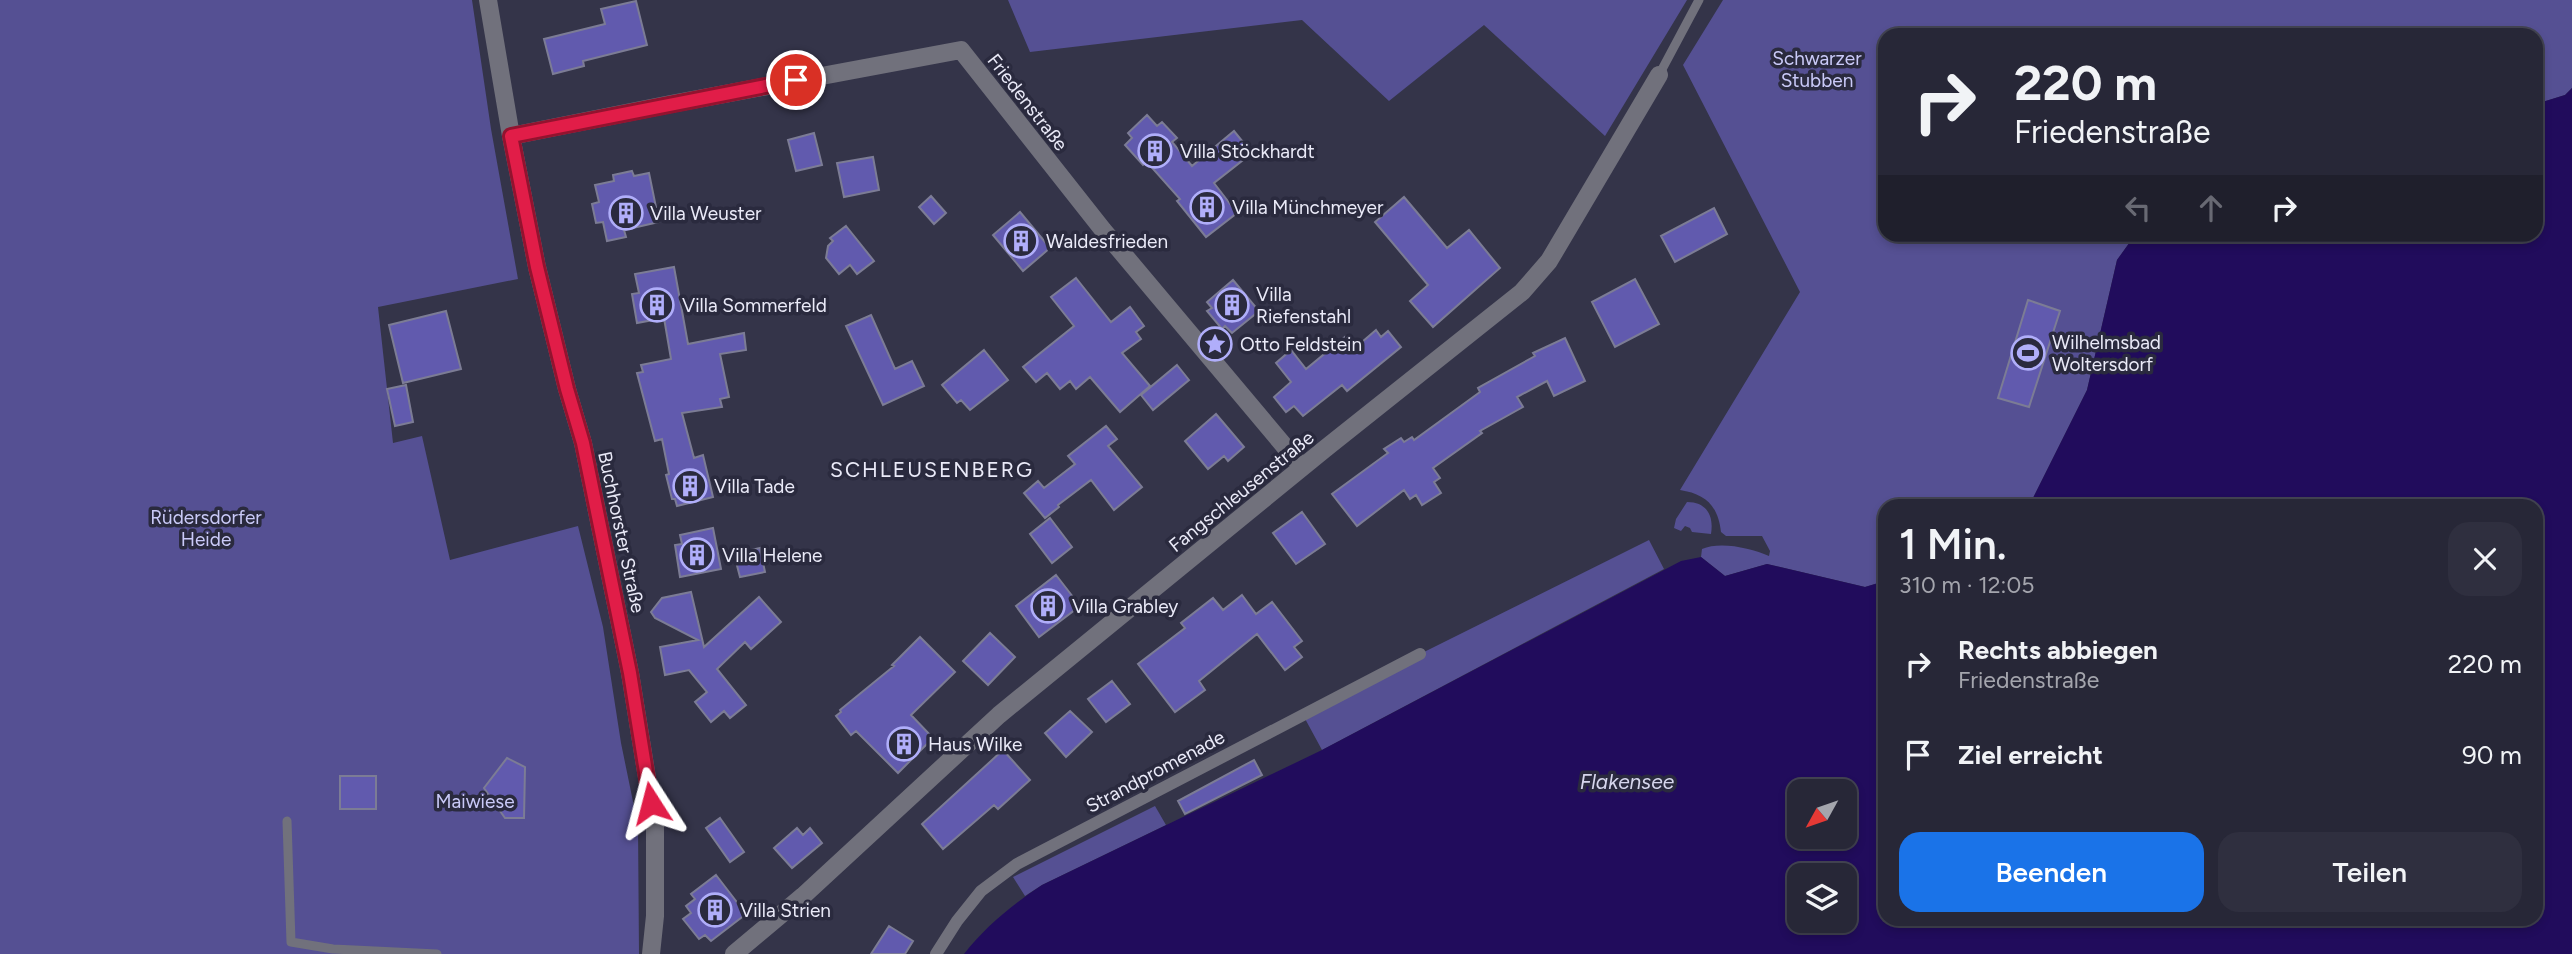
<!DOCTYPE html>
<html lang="de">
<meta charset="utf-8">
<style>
:root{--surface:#272737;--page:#2f2f3f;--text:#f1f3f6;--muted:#a4a5ad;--line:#434452;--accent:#1a73e8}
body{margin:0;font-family:Figtree,sans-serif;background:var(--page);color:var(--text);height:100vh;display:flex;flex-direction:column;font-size:26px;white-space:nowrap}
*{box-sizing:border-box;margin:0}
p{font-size:23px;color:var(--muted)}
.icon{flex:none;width:38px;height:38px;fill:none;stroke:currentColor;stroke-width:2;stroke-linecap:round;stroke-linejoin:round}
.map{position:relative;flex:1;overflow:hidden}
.drawer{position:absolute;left:1878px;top:499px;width:665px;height:427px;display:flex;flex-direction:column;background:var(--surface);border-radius:21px;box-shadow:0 4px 10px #0003,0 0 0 2px var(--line)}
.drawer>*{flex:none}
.guide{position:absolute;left:1878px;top:28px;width:665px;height:214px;border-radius:21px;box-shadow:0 4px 10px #0003,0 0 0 2px var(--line);background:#272737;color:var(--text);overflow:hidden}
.needle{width:46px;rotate:230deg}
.fabs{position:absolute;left:1787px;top:779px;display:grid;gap:14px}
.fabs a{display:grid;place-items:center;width:70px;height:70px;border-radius:14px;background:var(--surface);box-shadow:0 4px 10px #0003,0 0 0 2px var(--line);font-size:35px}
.pin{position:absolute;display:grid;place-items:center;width:60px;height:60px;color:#fff;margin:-30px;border:4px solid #fff;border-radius:50%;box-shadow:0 2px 7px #0007}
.me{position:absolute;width:77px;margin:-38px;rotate:351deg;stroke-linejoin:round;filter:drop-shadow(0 0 5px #0008)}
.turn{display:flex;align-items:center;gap:24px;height:147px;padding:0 21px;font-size:32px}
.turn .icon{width:91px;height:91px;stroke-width:2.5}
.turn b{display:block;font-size:49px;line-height:60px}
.lanes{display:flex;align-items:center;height:66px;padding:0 21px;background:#0003;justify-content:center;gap:35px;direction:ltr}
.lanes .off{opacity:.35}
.round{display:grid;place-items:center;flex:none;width:74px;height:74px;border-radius:21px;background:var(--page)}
.overview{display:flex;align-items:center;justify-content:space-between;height:119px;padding:0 21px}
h1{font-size:42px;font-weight:600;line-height:52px}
.cta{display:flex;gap:14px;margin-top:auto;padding:14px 21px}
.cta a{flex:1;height:80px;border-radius:21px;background:var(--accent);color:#fff;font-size:28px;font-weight:600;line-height:80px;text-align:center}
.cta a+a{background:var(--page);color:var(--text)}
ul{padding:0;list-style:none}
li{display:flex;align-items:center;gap:21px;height:91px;padding:0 21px}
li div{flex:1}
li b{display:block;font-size:26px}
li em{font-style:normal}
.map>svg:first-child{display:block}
.green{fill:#555093}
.water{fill:#210c5c;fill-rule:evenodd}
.building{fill:#615aae;stroke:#7c7c95;stroke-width:2}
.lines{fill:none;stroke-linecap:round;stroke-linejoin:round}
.service{stroke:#71717c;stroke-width:9}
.pedestrian{stroke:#71717c;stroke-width:12}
.minor{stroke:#71717c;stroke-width:18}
.route-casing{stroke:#92132f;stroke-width:18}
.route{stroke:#e11d48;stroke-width:12}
.labels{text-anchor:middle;stroke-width:7;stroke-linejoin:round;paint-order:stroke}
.park-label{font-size:19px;fill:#cacaf8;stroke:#2a2a3e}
.street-label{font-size:19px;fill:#eaeaf8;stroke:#2a2a3e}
.poi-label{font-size:19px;fill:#eaeaf8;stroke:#2a2a3e;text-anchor:start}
.neighbourhood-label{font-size:21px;letter-spacing:2px;fill:#eaeaf8;stroke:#2a2a3e}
.water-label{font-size:21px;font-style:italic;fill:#d6d6ed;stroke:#2a2a3e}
</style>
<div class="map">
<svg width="2572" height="954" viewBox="0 0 2572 954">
<rect width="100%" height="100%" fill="#343449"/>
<path class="green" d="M0,0H472L491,129L518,279L378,307L393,443L422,436L450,560L578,526L603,627L621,743L638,826L639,954H0Z
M1008,0H1687L1605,136L1484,25L1389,101L1302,20L1030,52Z
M1723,0H2572V88L2565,95L2536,104V35H1885V234L2135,235L2117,260L2087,390L2029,506H1885V581L1865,587L1767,564L1725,576L1701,557L1702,549C1720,541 1751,548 1769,556L1770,551L1762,536H1726L1721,532C1718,505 1705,494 1680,490L1800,292L1683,65Z
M1687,502C1707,502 1714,516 1711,534L1692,532L1690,528L1685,526L1681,531L1674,528L1676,519Z
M1649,540L1664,569L1322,750L1303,715L1420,654Z
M1155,806L1166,825L1042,885L1025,896L1013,877Z"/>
<path class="water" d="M2572,88V954H964C986,926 1012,905 1042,885L1322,750L1681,561L1701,557L1725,576L1767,564L1865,587L1885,581V919H2536V506H2029L2087,390L2117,260L2135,235L2536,234V104L2565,95ZM1799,791H1844V836H1799ZM1799,875H1844V920H1799Z"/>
<path class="building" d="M636,1L647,45L583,61L584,66L553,74L544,39L605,24L601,9Z
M1147,115L1157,126L1162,122L1177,138L1172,142L1192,166L1234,131L1252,153L1214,183L1237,213L1206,237L1177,201L1180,199L1147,162L1143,165L1125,145L1132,138L1128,133Z
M814,133L822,165L796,171L788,140Z
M873,157L879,190L844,197L837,163Z
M632,171L634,176L649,173L659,222L624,230L626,237L607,241L603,222L596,223L592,204L599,202L595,185L614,181L613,175Z
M931,196L946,213L934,224L919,207Z
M1404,197L1447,248L1469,230L1500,268L1433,327L1410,301L1428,285L1375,222Z
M1714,208L1727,234L1675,262L1661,236Z
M1020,212L1050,248L1023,271L993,235Z
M846,226L874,261L857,274L850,265L839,274L826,258L828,246L833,241L830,238Z
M674,267L688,344L744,333L746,350L720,354L729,397L720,399L722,407L682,413L694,458L703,455L713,497L677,506L675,499H672L666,475L669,474L662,439L655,441L637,373L643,372L641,365L671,359L664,318L637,323L632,294L639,293L635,274Z
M1076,278L1111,322L1130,307L1144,326L1136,332L1141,339L1122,353L1150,386L1120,412L1090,377L1076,389L1070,381L1060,389L1047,373L1036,382L1023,367L1074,326L1051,297Z
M1635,279L1659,324L1615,347L1592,302Z
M1233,280L1259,311L1232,333L1225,326L1222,329L1207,311L1212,308L1207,302Z
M2028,300L2060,311L2029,407L1998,398Z
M446,311L461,369L403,383L389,325Z
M871,315L895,369L912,361L924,386L883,405L846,326Z
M1376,330L1381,337L1388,331L1401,347L1347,391L1342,385L1303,416L1294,406L1286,412L1274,397L1291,382L1276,363L1291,350L1306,369L1345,337L1355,348Z
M1565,338L1585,381L1554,396L1547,381L1517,397L1523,407L1480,431L1482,433L1433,468L1440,478L1434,482L1441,493L1422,505L1416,495L1410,499L1404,490L1357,526L1332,494L1388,453L1384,449L1401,438L1404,442L1412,437L1414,440L1480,392L1478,388L1535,356L1533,353Z
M984,350L1008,380L970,410L961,400L957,403L942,385Z
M1177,365L1189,380L1153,410L1141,395Z
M406,385L413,422L395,426L387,389Z
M1216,414L1244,447L1228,461L1224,456L1208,469L1185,441Z
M1106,426L1117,439L1108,446L1142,487L1114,510L1091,480L1058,505L1059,507L1045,518L1024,493L1038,481L1044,488L1075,464L1068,456Z
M1302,512L1325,544L1296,564L1273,533Z
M1050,518L1072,547L1052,563L1030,534Z
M713,528L721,569L680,577L675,545L682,544L680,535Z
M760,548L765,572L740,577L734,554Z
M1056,575L1080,606L1039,637L1016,606Z
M691,592L704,647L759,597L781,622L751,649L745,642L717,669L746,705L730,718L724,711L711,722L695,702L707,692L689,670L665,675L660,647L698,640L655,618L651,612L662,598Z
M1242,595L1256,614L1272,602L1302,641L1294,647L1302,657L1285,670L1257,634L1199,681L1205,690L1175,712L1138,664L1185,628L1181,623L1213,598L1223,610Z
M990,633L1015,657L988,685L963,661Z
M920,637L955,672L911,715L933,738L898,773L856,731L851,735L836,716L841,712L840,710L894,666L892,665Z
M1112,681L1130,704L1106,722L1088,699Z
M1070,711L1092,732L1066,757L1045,733Z
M1003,750L1030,780L998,809L994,805L943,849L922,824Z
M507,758L525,767L524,818H505L484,788Z
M1254,760L1262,775L1185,814L1178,801Z
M340,776H376V809H340Z
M720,818L744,852L730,862L706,828Z
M797,828L803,835L810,828L822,843L792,868L774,848Z
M716,875L746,914L711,941L705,935L699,939L683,919L691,913L686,906L695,899L691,894Z
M889,926L913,941L905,954H871Z"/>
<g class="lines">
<path class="service" d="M1659,75L1699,0
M287,821L291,942L333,949L437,954"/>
<path class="pedestrian" d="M936,954L957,921L981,891L1017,864L1420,654"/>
<path class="minor" d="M488,0L511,136L537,267L567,389L583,443L630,673L655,827V916L651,954
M511,136L671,104L961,50L1103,230L1302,467
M734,954L803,896L999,715L1326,448L1522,292L1549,261L1659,75"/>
</g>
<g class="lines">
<defs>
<path id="route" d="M651,803L630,673L583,443L567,389L537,267L511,136L796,80"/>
</defs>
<use href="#route" class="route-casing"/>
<use href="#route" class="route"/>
</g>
<defs>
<symbol id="building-ring" viewBox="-11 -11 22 22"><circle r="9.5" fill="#2a2a3e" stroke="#b0aefa" stroke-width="1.5"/><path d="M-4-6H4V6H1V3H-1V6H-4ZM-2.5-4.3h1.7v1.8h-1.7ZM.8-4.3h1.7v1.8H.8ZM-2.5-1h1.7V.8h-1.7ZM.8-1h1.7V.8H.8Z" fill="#b0aefa"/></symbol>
<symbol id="sight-ring" viewBox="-11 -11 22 22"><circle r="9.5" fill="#2a2a3e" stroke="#b0aefa" stroke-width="1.5"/><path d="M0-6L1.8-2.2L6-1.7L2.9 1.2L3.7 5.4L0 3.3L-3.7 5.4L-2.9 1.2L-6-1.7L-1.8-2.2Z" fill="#b0aefa"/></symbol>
<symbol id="stadium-ring" viewBox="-11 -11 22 22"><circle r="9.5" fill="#2a2a3e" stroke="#b0aefa" stroke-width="1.5"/><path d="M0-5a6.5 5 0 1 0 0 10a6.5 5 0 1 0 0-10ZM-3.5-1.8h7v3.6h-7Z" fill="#b0aefa"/></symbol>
</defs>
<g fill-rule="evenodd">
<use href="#building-ring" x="1136" y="132" width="38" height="38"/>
<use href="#building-ring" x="1188" y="188" width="38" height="38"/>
<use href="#building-ring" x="607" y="194" width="38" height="38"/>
<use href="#building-ring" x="1002" y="222" width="38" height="38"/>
<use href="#building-ring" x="638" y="286" width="38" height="38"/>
<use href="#building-ring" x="1213" y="286" width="38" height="38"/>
<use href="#sight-ring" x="1196" y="325" width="38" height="38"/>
<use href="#stadium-ring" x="2009" y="334" width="38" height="38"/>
<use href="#building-ring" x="671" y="467" width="38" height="38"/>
<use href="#building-ring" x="678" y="536" width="38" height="38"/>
<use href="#building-ring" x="1029" y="587" width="38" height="38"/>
<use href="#building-ring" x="885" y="725" width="38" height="38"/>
<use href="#building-ring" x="696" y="891" width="38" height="38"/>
</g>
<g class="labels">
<g class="park-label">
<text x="1817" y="65">Schwarzer<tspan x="1817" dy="22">Stubben</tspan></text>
<text x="206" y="524">Rüdersdorfer<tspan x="206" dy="22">Heide</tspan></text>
<text x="475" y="808">Maiwiese</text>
</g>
<g class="street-label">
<text transform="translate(1028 102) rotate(52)" y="7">Friedenstraße</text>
<text transform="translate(1241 491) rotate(-39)" y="7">Fangschleusenstraße</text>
<text transform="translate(622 532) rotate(78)" y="7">Buchhorster Straße</text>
<text transform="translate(1155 771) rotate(-28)" y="7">Strandpromenade</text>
</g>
<g class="poi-label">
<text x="1180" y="158">Villa Stöckhardt</text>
<text x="1232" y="214">Villa Münchmeyer</text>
<text x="650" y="220">Villa Weuster</text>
<text x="1046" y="248">Waldesfrieden</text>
<text x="1256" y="301">Villa<tspan x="1256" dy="22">Riefenstahl</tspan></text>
<text x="682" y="312">Villa Sommerfeld</text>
<text x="2052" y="349">Wilhelmsbad<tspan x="2052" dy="22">Woltersdorf</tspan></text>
<text x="1240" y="351">Otto Feldstein</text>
<text x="714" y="493">Villa Tade</text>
<text x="722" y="562">Villa Helene</text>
<text x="1072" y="613">Villa Grabley</text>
<text x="928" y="751">Haus Wilke</text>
<text x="740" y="917">Villa Strien</text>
</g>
<g class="neighbourhood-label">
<text x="932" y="477">SCHLEUSENBERG</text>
</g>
<g class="water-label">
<text x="1627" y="789">Flakensee</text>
</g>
</g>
</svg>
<div class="fabs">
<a><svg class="needle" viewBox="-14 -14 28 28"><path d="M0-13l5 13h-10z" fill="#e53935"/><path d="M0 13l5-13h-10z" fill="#a4a5ad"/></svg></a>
<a><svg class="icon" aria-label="layers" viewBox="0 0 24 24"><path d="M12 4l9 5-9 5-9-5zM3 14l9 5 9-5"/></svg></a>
</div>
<div class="pin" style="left:796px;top:80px;background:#d93025"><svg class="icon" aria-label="arrive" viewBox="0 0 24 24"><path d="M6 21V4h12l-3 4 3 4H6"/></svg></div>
<svg class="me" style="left:651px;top:803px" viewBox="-20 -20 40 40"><path d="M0-17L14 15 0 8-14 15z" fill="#e11d48" stroke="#fff" stroke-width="4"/></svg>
<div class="guide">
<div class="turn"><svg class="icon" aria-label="right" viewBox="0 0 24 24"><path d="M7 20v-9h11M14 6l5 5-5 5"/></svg><div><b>220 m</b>Friedenstraße</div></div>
<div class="lanes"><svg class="icon off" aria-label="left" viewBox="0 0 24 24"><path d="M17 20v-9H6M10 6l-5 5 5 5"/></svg><svg class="icon off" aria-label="ahead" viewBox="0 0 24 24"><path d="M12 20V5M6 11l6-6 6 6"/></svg><svg class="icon" aria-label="right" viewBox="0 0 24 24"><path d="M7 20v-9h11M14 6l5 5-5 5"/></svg></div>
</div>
<section class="drawer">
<div class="overview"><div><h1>1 Min.</h1><p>310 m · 12:05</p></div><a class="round"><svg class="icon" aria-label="close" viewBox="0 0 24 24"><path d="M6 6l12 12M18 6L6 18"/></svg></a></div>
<ul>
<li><svg class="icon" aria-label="right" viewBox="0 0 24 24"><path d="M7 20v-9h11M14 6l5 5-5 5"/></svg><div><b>Rechts abbiegen</b><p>Friedenstraße</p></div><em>220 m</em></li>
<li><svg class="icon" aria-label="arrive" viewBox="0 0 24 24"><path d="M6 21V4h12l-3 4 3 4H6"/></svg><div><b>Ziel erreicht</b></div><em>90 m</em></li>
</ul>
<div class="cta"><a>Beenden</a><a>Teilen</a></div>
</section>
</div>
